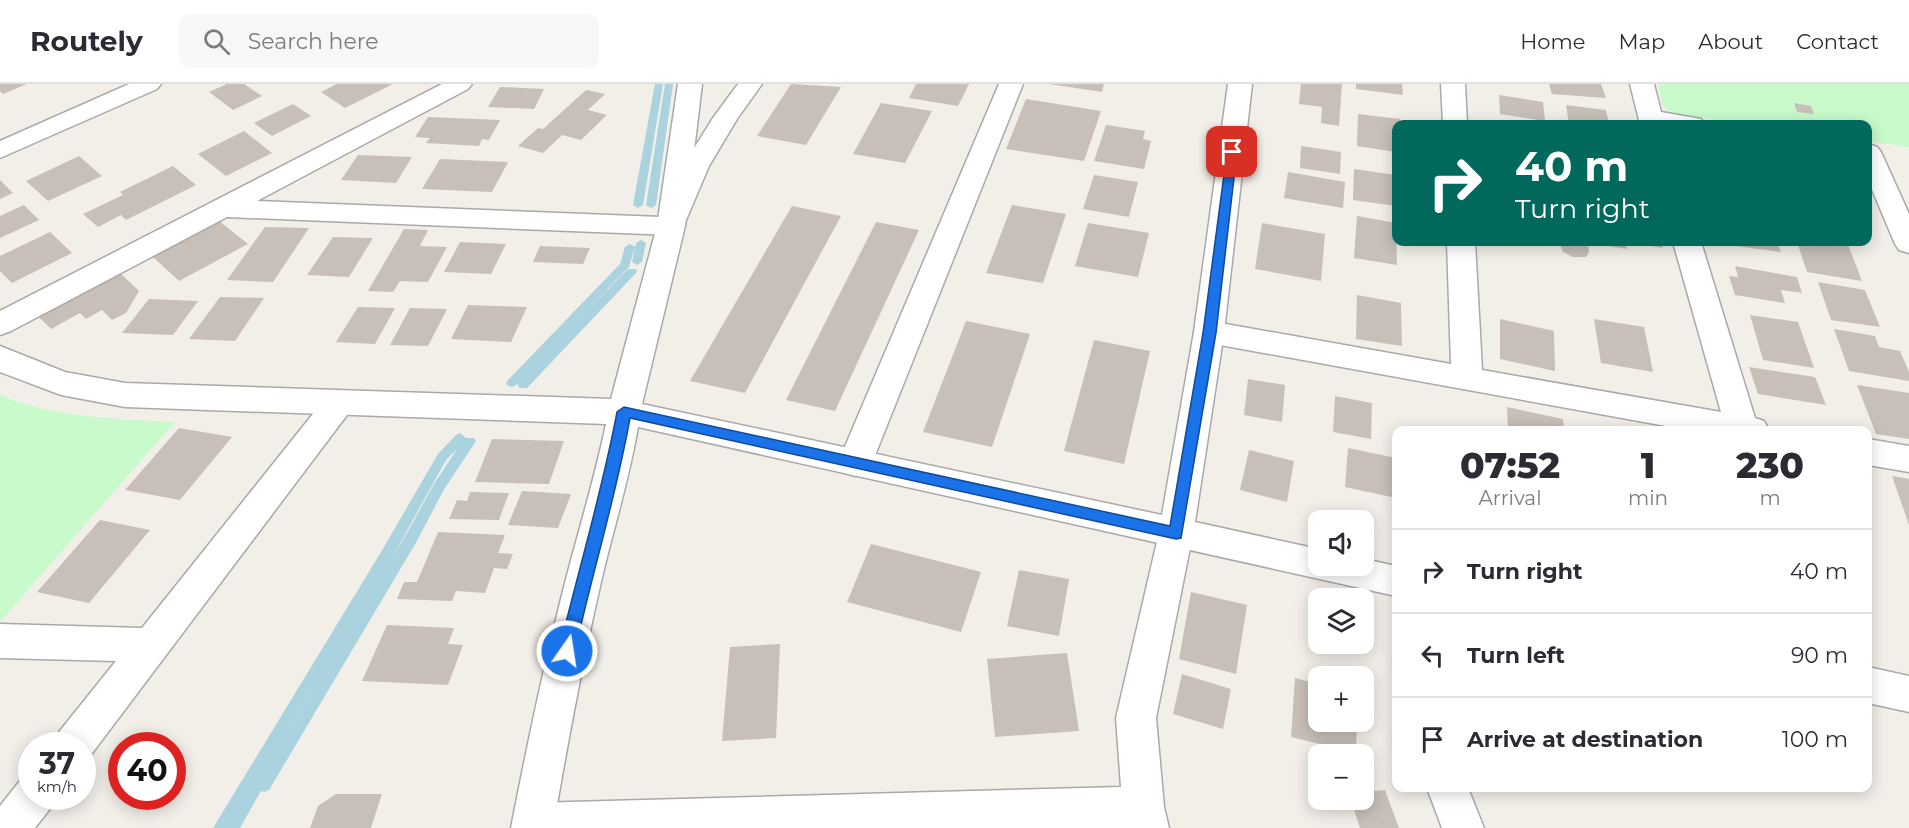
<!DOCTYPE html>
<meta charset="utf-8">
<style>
:root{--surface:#fff;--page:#f7f7f7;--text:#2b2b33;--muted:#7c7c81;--line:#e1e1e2}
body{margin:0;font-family:Montserrat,sans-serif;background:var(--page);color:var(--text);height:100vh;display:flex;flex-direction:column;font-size:22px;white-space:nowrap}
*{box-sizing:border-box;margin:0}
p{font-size:20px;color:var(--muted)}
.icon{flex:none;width:33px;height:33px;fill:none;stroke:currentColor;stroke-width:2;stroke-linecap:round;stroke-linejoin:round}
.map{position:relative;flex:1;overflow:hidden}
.drawer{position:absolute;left:1392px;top:342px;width:480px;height:366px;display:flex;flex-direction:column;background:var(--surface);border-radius:12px;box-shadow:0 3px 15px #0003}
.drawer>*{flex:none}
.banner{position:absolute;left:1392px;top:36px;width:480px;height:126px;border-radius:12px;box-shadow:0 3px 15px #0003;background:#00695c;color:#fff;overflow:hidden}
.controls{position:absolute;left:1308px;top:426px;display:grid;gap:12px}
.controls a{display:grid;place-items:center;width:66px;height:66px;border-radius:12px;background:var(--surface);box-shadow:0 3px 15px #0003;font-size:30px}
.speed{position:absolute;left:18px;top:648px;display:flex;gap:12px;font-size:30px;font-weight:700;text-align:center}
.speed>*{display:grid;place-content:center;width:78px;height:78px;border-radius:50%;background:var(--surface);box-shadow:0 3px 15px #0003;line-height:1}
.speed small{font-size:15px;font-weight:400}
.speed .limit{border:9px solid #d22;background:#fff;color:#111}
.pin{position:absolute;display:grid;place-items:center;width:51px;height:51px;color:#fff;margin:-26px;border-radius:12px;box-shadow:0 3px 9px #0006}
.me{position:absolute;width:66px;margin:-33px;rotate:13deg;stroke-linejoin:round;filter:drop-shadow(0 0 4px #0008)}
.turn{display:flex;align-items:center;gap:21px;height:126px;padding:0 24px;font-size:27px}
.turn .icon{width:78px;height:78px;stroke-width:2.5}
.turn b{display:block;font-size:42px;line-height:51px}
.eta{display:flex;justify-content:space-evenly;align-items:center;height:102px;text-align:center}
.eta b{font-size:36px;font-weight:800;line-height:42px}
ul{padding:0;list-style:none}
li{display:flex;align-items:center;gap:18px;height:84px;padding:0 24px;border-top:2px solid var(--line)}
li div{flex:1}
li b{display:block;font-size:22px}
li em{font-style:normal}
header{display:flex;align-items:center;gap:36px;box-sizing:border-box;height:84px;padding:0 30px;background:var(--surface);border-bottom:2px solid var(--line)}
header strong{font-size:28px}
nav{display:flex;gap:33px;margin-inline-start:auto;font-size:21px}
.search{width:420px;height:54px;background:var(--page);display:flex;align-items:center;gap:15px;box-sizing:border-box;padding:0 21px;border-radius:12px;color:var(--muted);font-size:22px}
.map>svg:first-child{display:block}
.park{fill:#c8facc}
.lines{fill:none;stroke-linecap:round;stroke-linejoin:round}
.stream{fill:#aad3df;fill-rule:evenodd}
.building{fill:#c7bfb8}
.minor-casing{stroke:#a9a9a9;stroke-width:3}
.tertiary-casing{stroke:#a9a9a9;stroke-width:3}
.minor{fill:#fff;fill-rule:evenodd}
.tertiary{fill:#fff;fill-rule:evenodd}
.route{fill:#1a73e8;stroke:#114b97;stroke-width:1.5}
</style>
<header>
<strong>Routely</strong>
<div class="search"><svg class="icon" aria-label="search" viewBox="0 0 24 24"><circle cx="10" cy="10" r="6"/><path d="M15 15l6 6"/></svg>Search here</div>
<nav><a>Home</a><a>Map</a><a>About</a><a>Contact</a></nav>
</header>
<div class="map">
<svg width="1909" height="744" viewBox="0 0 1909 744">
<rect width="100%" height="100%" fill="#f2efe9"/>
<path class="park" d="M1658,0H1909V63L1868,57V40H1752L1676,30L1663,23Z
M0,311C54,334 116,335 175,338L0,538Z"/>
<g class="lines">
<path class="stream" d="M655,0H663L643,121L638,124L633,121Z
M665,0H673L656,121L651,124L646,121Z
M641,156L646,159L642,178L637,181L632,178L636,159Z
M630,160L635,163L629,183L576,238L628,185H636L637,187L636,189L527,304H519L518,300L512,303L508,302L506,299L508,296L620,180L625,163Z
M460,349L466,354H474L476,357L443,407L417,457L269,706L264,708L261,707L240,744H213L381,468L438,370L456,351ZM457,365L434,400L407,449L267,682L391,476L446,376Z"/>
</g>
<path class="building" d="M0,0H27L3,10L0,7Z
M227,0H244L262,12L233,26L209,8Z
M337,0H393L345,24L321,8Z
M791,0L841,3L806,61L757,52Z
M916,0H969L958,22L909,14Z
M1049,0H1104L1102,8Z
M1301,0H1342L1339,42L1321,39L1322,23L1299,20Z
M1356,0H1402L1403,11L1356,5Z
M1549,0H1601L1606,14L1552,10Z
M500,3L544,5L534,25L488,23Z
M586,6L605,10L588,26L607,31L581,56L562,51L543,69L518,62L538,44L543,45Z
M1499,11L1543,18L1545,37L1500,30Z
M1026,15L1101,27L1084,77L1006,65Z
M881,19L932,27L905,79L853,70Z
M1794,19L1811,22L1814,30L1797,28Z
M293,20L311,32L272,52L254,39Z
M1566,21L1606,26L1609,40H1569Z
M1358,30L1400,35V40H1396V68L1357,62Z
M428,33L500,36L489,56L482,55L479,62L426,59L430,54L415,53Z
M1106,41L1145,47L1143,55L1151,57L1144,85L1094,77Z
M244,47L272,69L226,92L198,70Z
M1301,62L1341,68L1340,90L1300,84Z
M358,71L412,73L396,99L341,96Z
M79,72L102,92L48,117L26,97Z
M440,75L508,78L492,108L422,105Z
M173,82L196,101L126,136L121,131L98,143L83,130L123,111L120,108Z
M1354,85L1396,91V122L1353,116Z
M1288,88L1345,98L1343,124L1284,114Z
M1094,91L1138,98L1129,133L1083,125Z
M0,96L13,109L0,115Z
M24,121L39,136L0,154V132Z
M1012,121L1066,130L1043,199L986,189Z
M792,122L841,132L745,309L690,297Z
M1357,132L1396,139L1397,181L1354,174Z
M219,137L248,160L179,197L152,172Z
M876,138L919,146L835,327L786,316Z
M1088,139L1149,149L1138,193L1075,182Z
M1262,139L1325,150L1321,197L1255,185Z
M265,143L309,144L273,198L227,196Z
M404,145L428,146L420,162L447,163L428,198L400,197L393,208L368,207Z
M50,148L72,169L12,199L0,187V172Z
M333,153L373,154L349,193L307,191Z
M460,158L506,160L491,190L444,188Z
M1559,158H1588L1589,168L1586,173H1573L1563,168Z
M1589,158H1626L1627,165L1589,159Z
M1631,158H1661L1663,164L1631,159Z
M1726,158H1777L1781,168L1728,161Z
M1797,158H1847L1862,197L1807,188Z
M540,162L590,164L583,180L533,178Z
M1735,182L1797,193L1802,209L1781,206L1785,219L1735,211L1729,192L1738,193Z
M119,188L139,207L126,229L112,236L102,226L86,235L80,229L51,245L37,231Z
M1818,198L1865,206L1880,243L1831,236Z
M1357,211L1401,219L1402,262L1356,255Z
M220,213L264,214L235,257L189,255Z
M149,215L198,217L173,251L122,249Z
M468,221L527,223L511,258L451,255Z
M358,223L395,224L375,260L336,258Z
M410,224L447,225L428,262L390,261Z
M1750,231L1798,238L1814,284L1763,276Z
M1500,235L1554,247L1555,287L1500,275Z
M1594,235L1644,243L1653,288L1601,279Z
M966,237L1030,250L992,363L923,348Z
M1834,245L1875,252L1879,263L1900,267L1909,288V297L1849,287Z
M1094,256L1150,267L1124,380L1064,367Z
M1749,283L1815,293L1826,321L1758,310Z
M1248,295L1285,301L1282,338L1244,331Z
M1857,301L1909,309V355L1876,350Z
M1335,312L1372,319L1371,355L1333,348Z
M1507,323L1563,335L1564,346H1508Z
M179,344L232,353L180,416L125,406Z
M492,355L564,357L549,400L475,398Z
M1348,364L1396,374V414L1345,403Z
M1249,366L1294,377L1287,418L1240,406Z
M1892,392L1909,395V441Z
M522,407L571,410L558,444L508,441Z
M470,408L509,409L499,436L449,435L457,416L467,417Z
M100,436L150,446L89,519L37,508Z
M438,448L505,451L498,469L513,470L507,485L494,484L485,509L456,507L452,517L397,515L404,498H417Z
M871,460L981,488L961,548L847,518Z
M1019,486L1069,495L1059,552L1007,542Z
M1191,508L1247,521L1236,590L1179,575Z
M387,541L454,544L448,560L463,561L448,601L362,597Z
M780,560L776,654L722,657L730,563Z
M1067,569L1079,647L995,653L987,575Z
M1182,590L1231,605L1223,645L1173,630Z
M1295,594L1318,600V638H1357L1356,669L1291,653Z
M1385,706L1399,744H1360L1351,716H1364V708Z
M336,710H382L371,744H310L318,722Z"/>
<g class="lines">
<defs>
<path id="minor" d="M442,0H472L468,5L257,117L661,133L683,82L713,34L738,0H762L737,35L709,82L681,148L671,151L227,133L11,247L0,251V227Z
M999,0H1023L872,379L867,388L855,392L843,388L838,379Z
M1441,0H1465L1467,40H1443Z
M1630,0H1654L1661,28L1701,35L1704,40H1640Z
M1868,60L1877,63L1881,68L1909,130V169L1899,166L1895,160L1868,96Z
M1447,158H1475L1482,286L1721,328L1673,158H1701L1755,334L1764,337L1769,346H1688L1209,259L1198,256L1194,248L1198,240L1209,237L1451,280Z
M339,307L350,311L355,319L350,327L87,676L82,678V662H53L59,648L116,577L0,574V540L142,544L328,311Z
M1868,355L1909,362V388L1868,381Z
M1176,434L1188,439L1193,449L1156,634L1164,723L1169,744H514L512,740L518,725L533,719L1121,703L1116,634L1159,449L1164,439Z
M32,693V712H55L49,726L35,744H0V722L19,698Z
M1427,704H1468L1484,744H1442Z"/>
<path id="tertiary" d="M129,0H161L157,5L0,74V57Z
M678,0H702L685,142L642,320L1162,431L1194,248L1228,0H1252L1224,248L1195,438L1318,465V482H1364V475L1396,482V512L638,343C629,396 613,446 601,498C582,580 567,662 553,744H511C527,662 544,580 565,499C579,445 595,393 606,340L125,323L61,311L0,288V262L65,288L125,299L611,315L657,142Z
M1868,583L1909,592V628L1868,619Z"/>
</defs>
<use href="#minor" class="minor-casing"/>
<use href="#tertiary" class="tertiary-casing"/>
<use href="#minor" class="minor"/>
<use href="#tertiary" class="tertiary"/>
</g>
<path class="route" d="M1232,65L1237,68L1216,249L1181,454L1176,455L630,334C616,413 592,489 575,567L573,572L567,574L562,572L559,567C578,487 602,409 617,328L624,323L1170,442L1203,249L1227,68Z"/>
</svg>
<div class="controls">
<a><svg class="icon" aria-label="sound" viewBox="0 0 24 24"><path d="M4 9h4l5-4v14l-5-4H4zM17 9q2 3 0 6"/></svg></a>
<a><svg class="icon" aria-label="layers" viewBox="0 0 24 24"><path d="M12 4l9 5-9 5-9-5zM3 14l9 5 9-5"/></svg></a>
<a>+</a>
<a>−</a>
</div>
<div class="speed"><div>37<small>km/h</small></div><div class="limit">40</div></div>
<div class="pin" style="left:1232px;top:68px;background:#d93025"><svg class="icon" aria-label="arrive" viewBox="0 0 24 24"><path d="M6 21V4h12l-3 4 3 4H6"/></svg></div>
<svg class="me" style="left:567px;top:567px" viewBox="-20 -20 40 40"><circle r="17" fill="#1a73e8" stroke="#fff" stroke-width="3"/><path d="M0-11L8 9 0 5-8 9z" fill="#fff"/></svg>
<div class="banner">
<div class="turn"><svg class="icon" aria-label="right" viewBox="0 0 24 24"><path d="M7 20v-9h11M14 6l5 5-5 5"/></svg><div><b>40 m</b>Turn right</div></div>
</div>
<section class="drawer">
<div class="eta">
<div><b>07:52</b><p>Arrival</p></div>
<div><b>1</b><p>min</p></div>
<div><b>230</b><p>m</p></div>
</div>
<ul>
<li><svg class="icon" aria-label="right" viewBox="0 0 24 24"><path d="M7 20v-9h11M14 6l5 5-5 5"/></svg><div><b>Turn right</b></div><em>40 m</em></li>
<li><svg class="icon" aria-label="left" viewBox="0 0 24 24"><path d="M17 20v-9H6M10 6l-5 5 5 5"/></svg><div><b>Turn left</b></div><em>90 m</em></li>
<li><svg class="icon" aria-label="arrive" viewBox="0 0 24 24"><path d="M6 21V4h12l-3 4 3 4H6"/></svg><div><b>Arrive at destination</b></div><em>100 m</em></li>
</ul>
</section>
</div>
